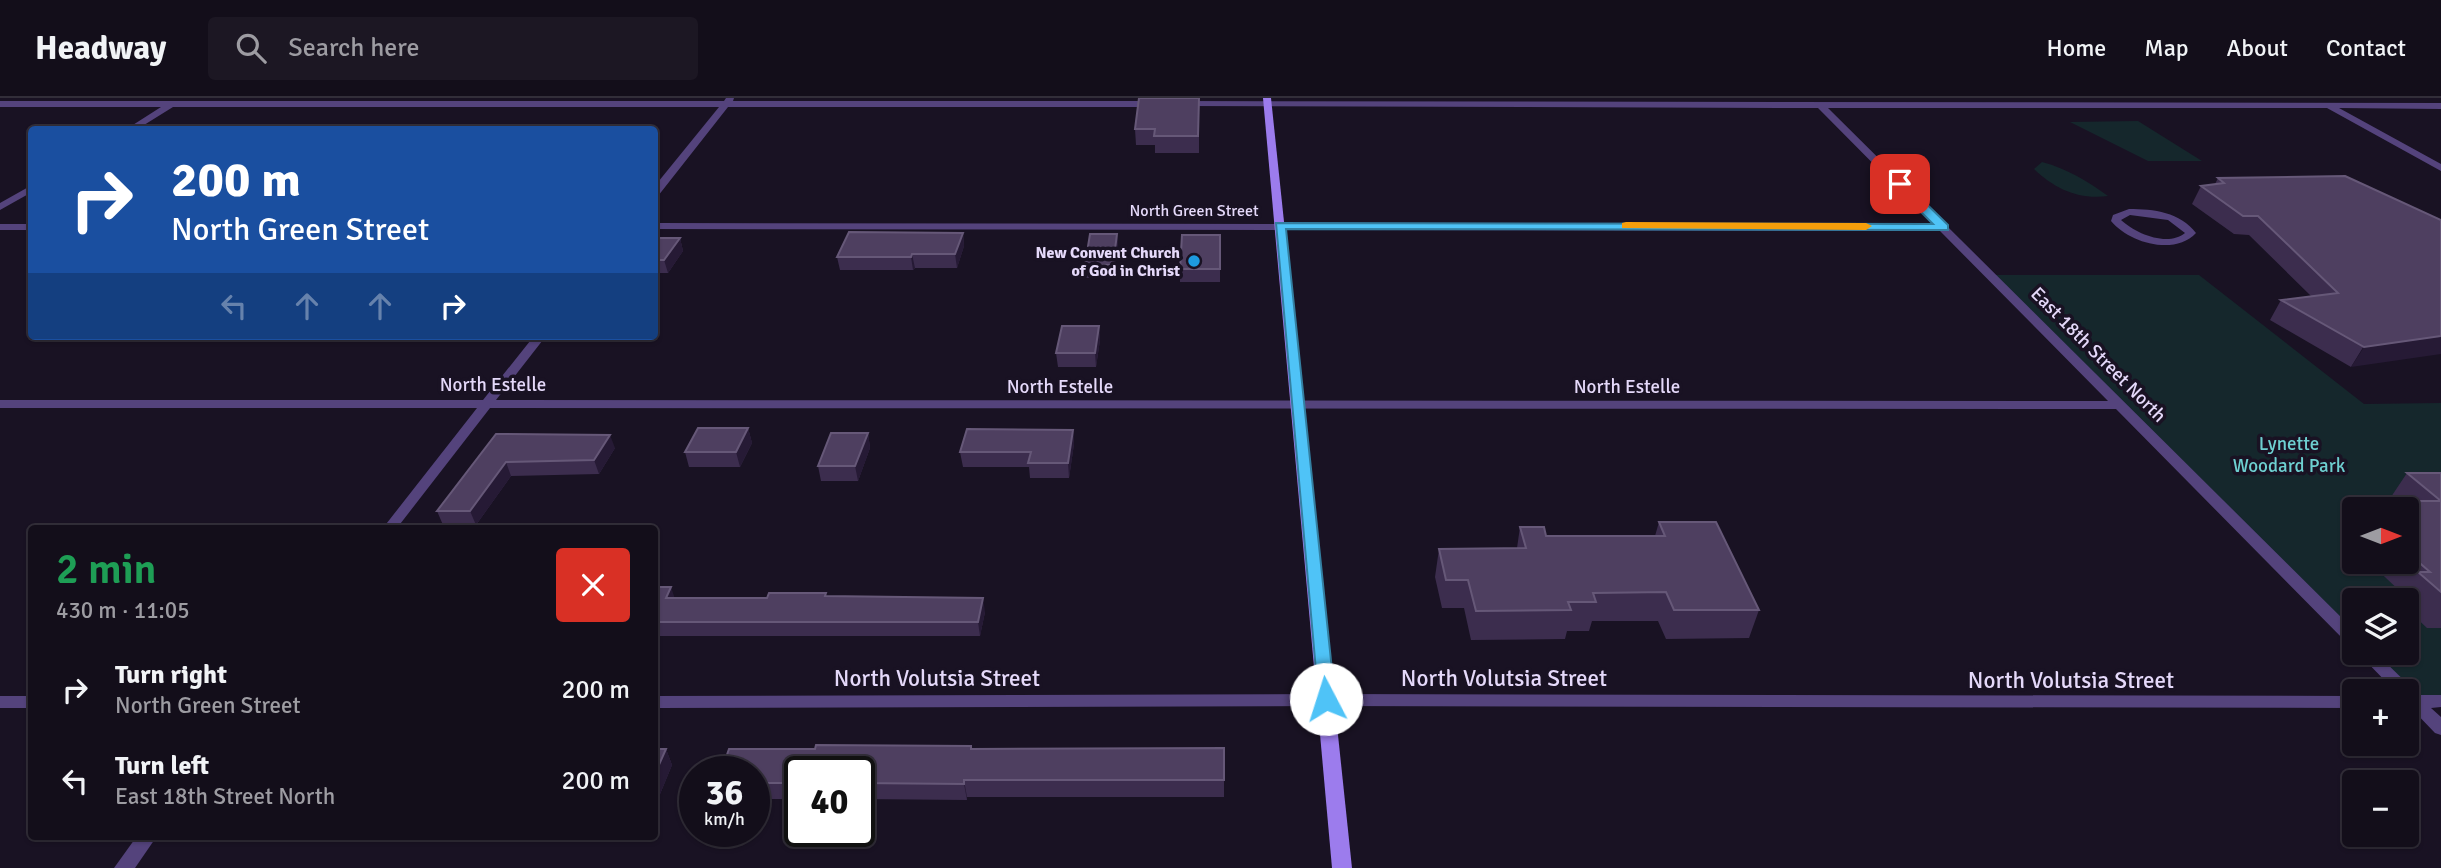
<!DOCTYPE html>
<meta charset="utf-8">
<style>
:root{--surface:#130e1a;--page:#1c1723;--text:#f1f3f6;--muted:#9d9ca2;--line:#322e39}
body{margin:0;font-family:Signika,sans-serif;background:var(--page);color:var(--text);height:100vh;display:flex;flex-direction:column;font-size:26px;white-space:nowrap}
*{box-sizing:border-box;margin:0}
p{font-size:23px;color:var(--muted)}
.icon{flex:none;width:38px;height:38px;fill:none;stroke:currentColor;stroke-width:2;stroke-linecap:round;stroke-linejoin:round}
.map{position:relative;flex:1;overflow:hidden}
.sheet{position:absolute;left:28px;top:427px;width:630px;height:315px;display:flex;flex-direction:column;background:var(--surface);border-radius:7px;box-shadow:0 2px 5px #0004,0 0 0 2px var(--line)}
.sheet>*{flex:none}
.top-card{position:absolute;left:28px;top:28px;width:630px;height:214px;border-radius:7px;box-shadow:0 2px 5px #0004,0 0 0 2px var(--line);background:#1a4fa0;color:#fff;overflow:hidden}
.needle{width:46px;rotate:90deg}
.tools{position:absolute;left:2342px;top:399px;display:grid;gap:14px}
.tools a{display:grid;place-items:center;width:77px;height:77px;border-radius:7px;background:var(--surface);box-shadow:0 2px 5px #0004,0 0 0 2px var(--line);font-size:35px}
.speed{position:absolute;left:679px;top:658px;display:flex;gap:14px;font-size:35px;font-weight:700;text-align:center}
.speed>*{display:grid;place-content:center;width:91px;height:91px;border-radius:50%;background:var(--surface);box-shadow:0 2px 5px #0004,0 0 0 2px var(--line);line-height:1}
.speed small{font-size:18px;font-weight:400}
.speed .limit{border:4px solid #111;border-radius:10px;background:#fff;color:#111}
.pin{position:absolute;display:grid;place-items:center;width:60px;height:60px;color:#fff;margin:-30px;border-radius:14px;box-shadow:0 4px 10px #0006}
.me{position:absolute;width:77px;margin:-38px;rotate:355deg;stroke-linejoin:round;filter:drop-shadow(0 0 5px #0008)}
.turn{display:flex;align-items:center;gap:24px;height:147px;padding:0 28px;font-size:32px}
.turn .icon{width:91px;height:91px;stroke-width:2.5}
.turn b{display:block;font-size:49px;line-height:60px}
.lanes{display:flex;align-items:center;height:66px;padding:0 28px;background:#0003;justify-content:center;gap:35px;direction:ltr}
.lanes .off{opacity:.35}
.round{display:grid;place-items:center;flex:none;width:74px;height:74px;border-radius:7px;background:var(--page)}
.headline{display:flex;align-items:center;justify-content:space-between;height:119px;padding:0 28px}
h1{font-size:42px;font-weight:600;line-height:52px;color:#1e9e55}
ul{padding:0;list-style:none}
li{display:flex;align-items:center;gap:21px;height:91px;padding:0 28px}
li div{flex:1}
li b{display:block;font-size:26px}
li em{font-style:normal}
header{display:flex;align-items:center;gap:42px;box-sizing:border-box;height:98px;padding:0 35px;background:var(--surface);border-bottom:2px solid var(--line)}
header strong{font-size:33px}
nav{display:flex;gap:38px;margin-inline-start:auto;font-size:24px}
.search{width:490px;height:63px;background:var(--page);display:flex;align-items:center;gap:18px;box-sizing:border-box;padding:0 24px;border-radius:7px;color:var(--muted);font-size:26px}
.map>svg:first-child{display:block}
.green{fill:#15272c;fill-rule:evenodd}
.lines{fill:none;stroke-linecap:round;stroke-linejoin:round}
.street{fill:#54437c;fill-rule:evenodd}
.secondary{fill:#9c7ced;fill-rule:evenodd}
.wall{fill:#3c2d4e}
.shaded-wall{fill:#261a35}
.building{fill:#4e3f60;stroke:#665878;stroke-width:2}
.route{fill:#4fc3f7;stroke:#337fa1;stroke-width:2}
.slow{fill:#f59e0b}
.poi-dot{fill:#1e9be0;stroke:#191223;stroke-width:2.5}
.labels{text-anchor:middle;stroke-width:7;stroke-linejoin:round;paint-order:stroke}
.far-street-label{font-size:16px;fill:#e5d9fa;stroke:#191223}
.far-poi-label{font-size:16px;font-weight:bold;fill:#e5d9fa;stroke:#191223;text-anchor:end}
.street-label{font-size:19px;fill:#e5d9fa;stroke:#191223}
.park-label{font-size:19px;fill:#6ed0d1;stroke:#191223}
.near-street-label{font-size:23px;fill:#e5d9fa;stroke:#191223}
</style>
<header>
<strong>Headway</strong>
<div class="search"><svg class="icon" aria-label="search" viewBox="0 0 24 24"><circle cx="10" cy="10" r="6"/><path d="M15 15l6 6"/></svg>Search here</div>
<nav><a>Home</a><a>Map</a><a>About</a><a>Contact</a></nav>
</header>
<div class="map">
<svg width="2441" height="770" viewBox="0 0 2441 770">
<rect width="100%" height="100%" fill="#191223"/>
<path class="green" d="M2138,23L2202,63H2148L2070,24Z
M2042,64C2068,71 2087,83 2108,98C2079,102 2055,91 2034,71Z
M1991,177H2199L2364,306L2441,305V603L2415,604L2366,555H2406V502H2354V542ZM2354,411H2406V464H2354Z"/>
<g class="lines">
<path class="street" d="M726,0H734L733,3H1157L1161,6L1157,9H728L658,98L654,99V89L719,9H173L136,32H125L161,9H0V3H724Z
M1181,3L2441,5V11L2339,10L2441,66V73L2327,10H1828L2354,532V548L2348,546L2116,311L490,310L397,430H383L477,310H0V302H483L534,238H546L496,302L2108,303L1940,133L654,131V125L1934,127L1818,10L1178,8V4Z
M32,87V94L0,112V105Z
M2129,111C2154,111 2180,114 2196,135C2175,158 2129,145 2111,123L2113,117ZM2130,117L2168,122L2185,135C2168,149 2136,136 2121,122Z
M0,126H32V132H0Z
M2358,555H2376L2419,597H2441V609L2431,610L2441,619V637L2435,635L2411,610L2406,609V593H2395Z
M1326,596L2354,598V610L1326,608L654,610V598Z
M0,598H32V610H0Z
M137,738H157L135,770H114Z"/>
<path class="secondary" d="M1263,0H1271L1352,770H1332Z"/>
</g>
<path class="wall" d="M1199,0V55H1155V47H1136L1135,31Z
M2218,80L2441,122L2351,269L2270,222L2281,202L2311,198L2249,137L2234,136L2192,106L2201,88L2215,86Z
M963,135L964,148L957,170H915L913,172H840L837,159Z
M1117,136L1118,148L1113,180H1086L1085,167Z
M1220,137V184H1180V171Z
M654,140H680L683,153L668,175H654Z
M1099,228L1100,242L1096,269H1058L1056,255Z
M748,330L752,345L740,369H689L685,354Z
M1073,332L1074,346L1069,380H1030L1029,369H963L960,354Z
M868,335L870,350L858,383H821L818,368Z
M496,336L615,350L599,376L511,378L476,427H443L437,413Z
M2407,375H2441V530H2427L2406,510V502H2398L2403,496L2369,464H2406V411H2383L2388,403H2390L2389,402Z
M1659,424L1759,512L1749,540L1666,541L1658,523H1592L1589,533H1567L1565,541L1471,542L1464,510H1442L1435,479L1439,451L1517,450L1520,429L1546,438H1655Z
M654,489L674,500H767L826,495V498L985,514L980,538H659L654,546Z
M1224,650V699H967V702L859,701V674H800V701H754V674L972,651Z
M654,651H666L672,667L658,701H654Z"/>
<path class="shaded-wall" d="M963,135L964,148L957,170L955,156Z
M1117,136L1118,148L1113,180V167Z
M680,140L683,153L668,175L664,162Z
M912,156L915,170L913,172L911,159Z
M1099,228L1100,242L1096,269L1095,255Z
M2441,238V256L2351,269L2364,249Z
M748,330L752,345L740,369L736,354Z
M1073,332L1074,346L1069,380L1068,365Z
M868,335L870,350L858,383L855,368Z
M610,337L615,350L599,376L594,362Z
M506,364L511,378L476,427L470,413Z
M671,489L676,504L666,500Z
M983,500L985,514L980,538L978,524Z
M654,525L659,538L655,546L654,543Z
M666,651L672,667L658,701L654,692V678Z
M964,682L967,699V702L964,686Z"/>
<path class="building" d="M1139,0H1199L1198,38H1154L1155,31H1135Z
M2345,78L2441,122V238L2364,249L2281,202L2338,195L2258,118H2243L2201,88L2224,85L2218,80Z
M849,134L963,135L955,156H912L911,159H837Z
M1090,136H1117L1113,167H1085Z
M1182,137H1220V171H1180Z
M654,140H680L664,162H654Z
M1062,228H1099L1095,255H1056Z
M698,330H748L736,354H685Z
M967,331L1073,332L1068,365H1028L1031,354H960Z
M831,335H868L855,368H818Z
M496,336L610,337L594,362L506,364L470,413H437Z
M2407,375H2441V403Z
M2388,403H2441V494L2418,474H2430L2406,453V422H2410L2406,419V411H2397Z
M1659,424H1716L1759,512H1674L1666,494L1593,495L1596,504H1568L1571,512L1476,513L1468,482H1446L1439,451L1526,450L1520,429H1544L1546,438H1665Z
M654,489H671L666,500H767L769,495H826L825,498L983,500L978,524H654Z
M816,647L971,648V651L1224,650V682H964V686L859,685V674H800V685H754V674H721L729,651H815Z
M654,651H666L654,678Z"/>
<path class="route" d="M1896,84H1904L1948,127V132L1286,131L1335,601L1332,606H1319L1276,125L1933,126L1896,89Z"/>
<path class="slow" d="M1626,124L1866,125L1872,128L1866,132L1622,130V125Z"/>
<circle class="poi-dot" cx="1194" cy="163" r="7"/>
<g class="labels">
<g class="far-street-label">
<text x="1194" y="118">North Green Street</text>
</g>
<g class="far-poi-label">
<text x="1180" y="160">New Convent Church<tspan x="1180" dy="18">of God in Christ</tspan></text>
</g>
<g class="street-label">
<text transform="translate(2099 256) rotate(45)" y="7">East 18th Street North</text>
<text x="493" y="293">North Estelle</text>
<text x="1060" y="295">North Estelle</text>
<text x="1627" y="295">North Estelle</text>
</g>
<g class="park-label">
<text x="2289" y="352">Lynette<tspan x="2289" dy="22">Woodard Park</tspan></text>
</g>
<g class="near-street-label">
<text x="937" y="588">North Volutsia Street</text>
<text x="1504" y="588">North Volutsia Street</text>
<text x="2071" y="590">North Volutsia Street</text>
</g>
</g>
</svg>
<div class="tools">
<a><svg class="needle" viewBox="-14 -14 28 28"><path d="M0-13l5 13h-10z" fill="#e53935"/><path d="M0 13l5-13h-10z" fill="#9d9ca2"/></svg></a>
<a><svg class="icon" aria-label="layers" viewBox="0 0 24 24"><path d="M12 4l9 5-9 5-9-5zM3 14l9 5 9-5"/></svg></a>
<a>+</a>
<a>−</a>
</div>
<div class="speed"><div>36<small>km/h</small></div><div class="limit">40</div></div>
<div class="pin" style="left:1900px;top:86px;background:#d93025"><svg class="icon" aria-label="arrive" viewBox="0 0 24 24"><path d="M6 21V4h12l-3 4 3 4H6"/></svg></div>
<svg class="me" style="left:1326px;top:601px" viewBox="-20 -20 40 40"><circle r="19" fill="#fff"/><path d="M0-13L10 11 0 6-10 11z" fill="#4fc3f7"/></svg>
<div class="top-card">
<div class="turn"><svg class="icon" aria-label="right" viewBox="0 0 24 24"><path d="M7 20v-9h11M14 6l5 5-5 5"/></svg><div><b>200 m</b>North Green Street</div></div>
<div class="lanes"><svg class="icon off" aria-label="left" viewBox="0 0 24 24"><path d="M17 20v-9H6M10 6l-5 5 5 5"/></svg><svg class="icon off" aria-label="ahead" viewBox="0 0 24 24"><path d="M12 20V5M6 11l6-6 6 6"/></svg><svg class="icon off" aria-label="ahead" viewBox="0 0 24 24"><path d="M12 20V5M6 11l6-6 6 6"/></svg><svg class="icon" aria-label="right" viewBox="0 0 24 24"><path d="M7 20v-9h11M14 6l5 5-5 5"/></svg></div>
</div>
<section class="sheet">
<div class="headline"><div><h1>2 min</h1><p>430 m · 11:05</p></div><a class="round" style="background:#d93025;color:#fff"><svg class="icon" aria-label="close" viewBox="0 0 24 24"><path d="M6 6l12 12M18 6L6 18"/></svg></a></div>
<ul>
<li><svg class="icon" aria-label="right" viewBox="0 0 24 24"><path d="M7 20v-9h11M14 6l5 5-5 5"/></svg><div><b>Turn right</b><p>North Green Street</p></div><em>200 m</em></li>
<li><svg class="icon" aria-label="left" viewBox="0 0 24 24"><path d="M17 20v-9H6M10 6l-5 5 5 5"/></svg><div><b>Turn left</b><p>East 18th Street North</p></div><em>200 m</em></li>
</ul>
</section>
</div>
